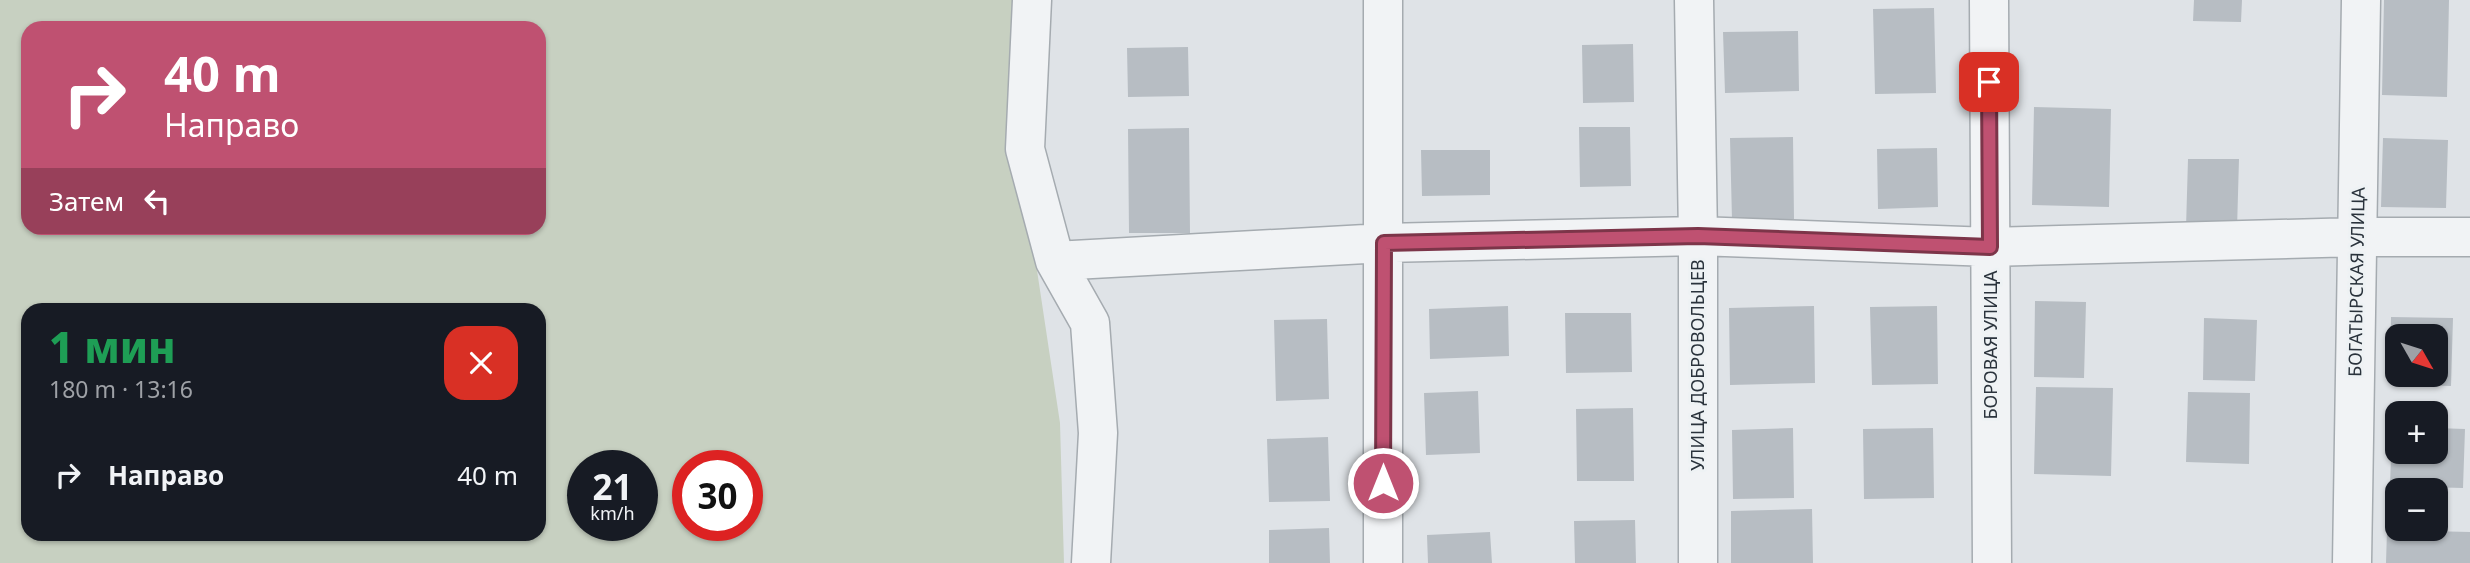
<!DOCTYPE html>
<html lang="ru">
<meta charset="utf-8">
<style>
:root{--surface:#171b24;--page:#20242c;--text:#f1f3f6;--muted:#9ea1a6}
body{margin:0;font-family:"Noto Sans",sans-serif;background:var(--page);color:var(--text);height:100vh;display:flex;flex-direction:column;font-size:26px;white-space:nowrap}
*{box-sizing:border-box;margin:0}
p{font-size:23px;color:var(--muted)}
.icon{flex:none;width:38px;height:38px;fill:none;stroke:currentColor;stroke-width:2;stroke-linecap:round;stroke-linejoin:round}
.map{position:relative;flex:1;overflow:hidden}
.side{position:absolute;left:21px;top:303px;width:525px;height:238px;display:flex;flex-direction:column;background:var(--surface);border-radius:21px;box-shadow:0 2px 5px #0004}
.side>*{flex:none}
.top-card{position:absolute;left:21px;top:21px;width:525px;height:214px;border-radius:21px;box-shadow:0 2px 5px #0004;background:#bf5171;color:#fff;overflow:hidden}
.needle{width:46px;rotate:129deg}
.fabs{position:absolute;left:2385px;top:324px;display:grid;gap:14px}
.fabs a{display:grid;place-items:center;width:63px;height:63px;border-radius:14px;background:var(--surface);box-shadow:0 2px 5px #0004;font-size:35px}
.speed{position:absolute;left:567px;top:450px;display:flex;gap:14px;font-size:35px;font-weight:700;text-align:center}
.speed>*{display:grid;place-content:center;width:91px;height:91px;border-radius:50%;background:var(--surface);box-shadow:0 2px 5px #0004;line-height:1}
.speed small{font-size:18px;font-weight:400}
.speed .limit{border:10px solid #d22;background:#fff;color:#111}
.pin{position:absolute;display:grid;place-items:center;width:60px;height:60px;color:#fff;margin:-30px;border-radius:14px;box-shadow:0 4px 10px #0006}
.me{position:absolute;width:77px;margin:-38px;rotate:0deg;stroke-linejoin:round;filter:drop-shadow(0 0 5px #0008)}
.turn{display:flex;align-items:center;gap:24px;height:147px;padding:0 28px;font-size:32px}
.turn .icon{width:91px;height:91px;stroke-width:2.5}
.turn b{display:block;font-size:49px;line-height:60px}
.then{display:flex;align-items:center;height:66px;padding:0 28px;background:#0003;gap:14px;font-size:26px}
.round{display:grid;place-items:center;flex:none;width:74px;height:74px;border-radius:21px;background:var(--page)}
.overview{display:flex;align-items:center;justify-content:space-between;height:119px;padding:0 28px}
h1{font-size:42px;font-weight:800;line-height:52px;color:#1e9e55}
ul{padding:0;list-style:none}
li{display:flex;align-items:center;gap:21px;height:105px;padding:0 28px}
li div{flex:1}
li b{display:block;font-size:26px}
li em{font-style:normal}
.map>svg:first-child{display:block}
.green{fill:#c7d0c1;fill-rule:evenodd}
.building{fill:#b7bdc3;fill-rule:evenodd}
.lines{fill:none;stroke-linecap:round;stroke-linejoin:round}
.minor-casing{stroke:#a5abb0;stroke-width:41}
.minor{stroke:#f1f3f5;stroke-width:38}
.route-casing{stroke:#7c3549;stroke-width:18}
.route{stroke:#bf5171;stroke-width:12}
.labels{text-anchor:middle;stroke-width:6;stroke-linejoin:round;paint-order:stroke}
.street-label{font-size:18px;fill:#2a333c;stroke:#eef2f4}
</style>
<div class="map">
<svg width="2470" height="563" viewBox="0 0 2470 563">
<rect width="100%" height="100%" fill="#dfe3e7"/>
<path class="green" d="M0,0H1012L1016,131L1060,423L1064,563H0ZM28,28H539V228H28ZM28,310H539V534H28ZM583,466H642V525H583ZM688,466H747V525H688Z"/>
<path class="building" d="M2194,0H2242L2241,22L2193,21Z
M2384,0H2449L2447,97L2382,95Z
M1934,8L1936,93L1875,94L1873,9Z
M1798,31L1799,91L1725,93L1723,32Z
M1633,44L1634,102L1583,103L1582,45Z
M1188,47L1189,96L1128,97L1127,48Z
M2034,107L2111,109L2109,207L2032,205Z
M1579,127H1630L1631,186L1580,187Z
M1189,128L1190,233H1129L1128,129Z
M1793,137L1794,219L1732,220L1730,138Z
M2383,138L2448,140L2446,208L2381,207Z
M1937,148L1938,207L1878,209L1877,149Z
M1421,150H1490V195L1422,196Z
M2188,159H2239L2237,229L2186,228Z
M2035,301L2086,302L2084,378L2034,377Z
M1508,306L1509,356L1430,359L1429,309Z
M1814,306L1815,383L1730,385L1729,308Z
M1937,306L1938,384L1872,385L1870,307Z
M1565,313H1631L1632,372L1566,373Z
M2391,317L2453,318L2451,386L2390,384ZM2398,336H2436V374H2398Z
M2204,318L2257,320L2255,381L2203,380Z
M1327,319L1329,399L1276,401L1274,320Z
M2036,387L2113,388L2111,476L2034,474Z
M1478,391L1480,453L1426,455L1424,393Z
M2188,392L2250,393L2249,464L2186,462Z
M1633,408L1634,481H1577L1576,409Z
M2392,427H2398V452H2436V428L2465,429L2463,488L2390,486Z
M1793,428L1794,498L1733,499L1732,430Z
M1933,428L1934,498L1864,499L1863,429Z
M1328,437L1330,501L1269,502L1267,439Z
M1812,509L1813,563H1731V511Z
M1635,520L1636,563H1575L1574,521Z
M1329,528L1330,563H1269V530Z
M2387,530L2470,532V563H2386Z
M1490,532L1492,563H1428L1427,535Z"/>
<g class="lines">
<defs>
<path id="minor" d="M1032,0L1025,149L1055,261L1090,323L1098,433L1091,563
M1383,0V563
M1694,0L1698,236V563
M1989,0L1992,563
M1055,261L1384,243L1698,236L1990,247L2357,237H2470
M2352,563L2361,0"/>
</defs>
<use href="#minor" class="minor-casing"/>
<use href="#minor" class="minor"/>
</g>
<g class="lines">
<defs>
<path id="route" d="M1383,483L1384,243L1698,236L1990,247L1989,82"/>
</defs>
<use href="#route" class="route-casing"/>
<use href="#route" class="route"/>
</g>
<g class="labels">
<g class="street-label">
<text transform="translate(2357 282) rotate(-89)" y="6">БОГАТЫРСКАЯ УЛИЦА</text>
<text transform="translate(1991 345) rotate(-90)" y="6">БОРОВАЯ УЛИЦА</text>
<text transform="translate(1698 365) rotate(-90)" y="6">УЛИЦА ДОБРОВОЛЬЦЕВ</text>
</g>
</g>
</svg>
<div class="fabs">
<a><svg class="needle" viewBox="-14 -14 28 28"><path d="M0-13l5 13h-10z" fill="#e53935"/><path d="M0 13l5-13h-10z" fill="#9ea1a6"/></svg></a>
<a>+</a>
<a>−</a>
</div>
<div class="speed"><div>21<small>km/h</small></div><div class="limit">30</div></div>
<div class="pin" style="left:1989px;top:82px;background:#d93025"><svg class="icon" aria-label="arrive" viewBox="0 0 24 24"><path d="M6 21V4h12l-3 4 3 4H6"/></svg></div>
<svg class="me" style="left:1383px;top:483px" viewBox="-20 -20 40 40"><circle r="17" fill="#bf5171" stroke="#fff" stroke-width="3"/><path d="M0-11L8 9 0 5-8 9z" fill="#fff"/></svg>
<div class="top-card">
<div class="turn"><svg class="icon" aria-label="right" viewBox="0 0 24 24"><path d="M7 20v-9h11M14 6l5 5-5 5"/></svg><div><b>40 m</b>Направо</div></div>
<div class="then">Затем<svg class="icon" aria-label="left" viewBox="0 0 24 24"><path d="M17 20v-9H6M10 6l-5 5 5 5"/></svg></div>
</div>
<section class="side">
<div class="overview"><div><h1>1 мин</h1><p>180 m · 13:16</p></div><a class="round" style="background:#d93025;color:#fff"><svg class="icon" aria-label="close" viewBox="0 0 24 24"><path d="M6 6l12 12M18 6L6 18"/></svg></a></div>
<ul>
<li><svg class="icon" aria-label="right" viewBox="0 0 24 24"><path d="M7 20v-9h11M14 6l5 5-5 5"/></svg><div><b>Направо</b></div><em>40 m</em></li>
</ul>
</section>
</div>
